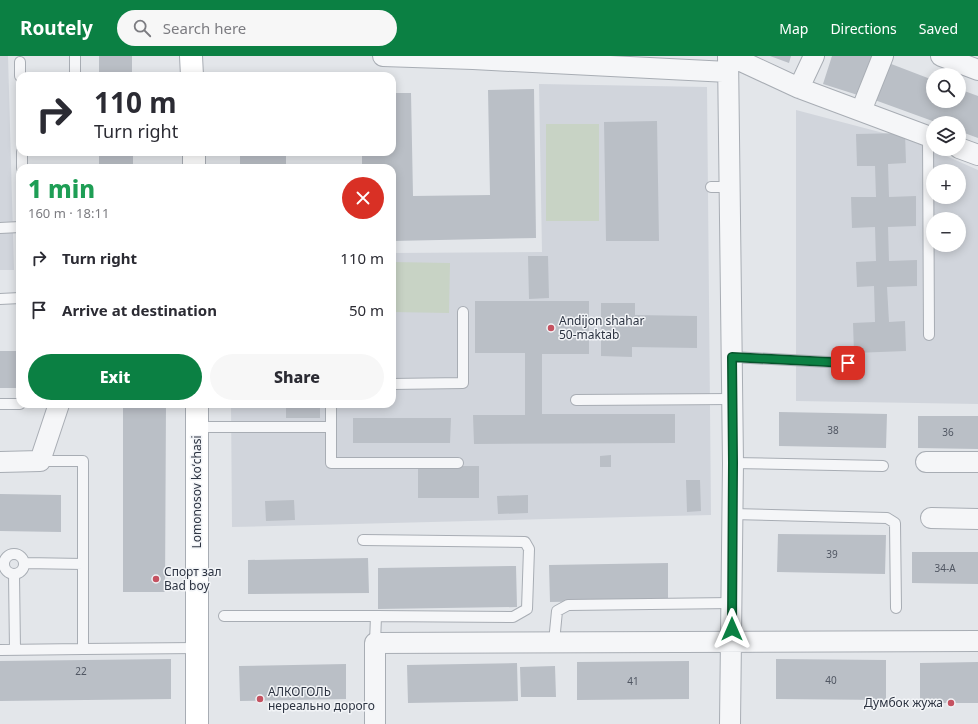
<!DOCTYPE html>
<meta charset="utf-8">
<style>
:root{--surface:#fff;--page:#f7f7f7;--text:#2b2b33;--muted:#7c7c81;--accent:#0b8043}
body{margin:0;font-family:"Noto Sans",sans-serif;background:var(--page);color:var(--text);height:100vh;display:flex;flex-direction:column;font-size:15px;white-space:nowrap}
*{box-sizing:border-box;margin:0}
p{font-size:13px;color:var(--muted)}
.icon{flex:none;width:22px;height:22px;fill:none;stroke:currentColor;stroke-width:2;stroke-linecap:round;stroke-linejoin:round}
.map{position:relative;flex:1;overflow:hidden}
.drawer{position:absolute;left:16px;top:108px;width:380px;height:244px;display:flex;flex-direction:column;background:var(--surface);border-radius:12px;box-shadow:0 2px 10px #0003}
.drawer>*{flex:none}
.top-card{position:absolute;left:16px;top:16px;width:380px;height:84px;border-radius:12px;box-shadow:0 2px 10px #0003;background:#fff;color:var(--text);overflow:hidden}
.tools{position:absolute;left:926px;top:12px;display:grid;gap:8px}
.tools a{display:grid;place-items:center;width:40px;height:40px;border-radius:50%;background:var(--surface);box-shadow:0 2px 10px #0003;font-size:20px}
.pin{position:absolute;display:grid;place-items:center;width:34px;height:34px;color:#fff;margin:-17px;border-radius:8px;box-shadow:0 2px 6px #0006}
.me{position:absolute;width:44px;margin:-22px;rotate:0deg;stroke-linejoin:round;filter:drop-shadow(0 0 3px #0008)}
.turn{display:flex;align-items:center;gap:14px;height:84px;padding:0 12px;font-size:18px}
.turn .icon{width:52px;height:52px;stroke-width:2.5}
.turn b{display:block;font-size:28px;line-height:34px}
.round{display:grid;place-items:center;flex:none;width:42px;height:42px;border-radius:21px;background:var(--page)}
.head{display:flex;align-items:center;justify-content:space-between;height:68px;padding:0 12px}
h1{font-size:24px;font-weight:800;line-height:30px;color:#1e9e55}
.action{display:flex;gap:8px;margin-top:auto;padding:8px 12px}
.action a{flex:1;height:46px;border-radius:24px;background:var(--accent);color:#fff;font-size:16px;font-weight:800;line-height:46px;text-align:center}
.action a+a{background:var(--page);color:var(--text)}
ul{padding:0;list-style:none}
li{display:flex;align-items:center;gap:12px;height:52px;padding:0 12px}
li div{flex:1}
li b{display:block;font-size:15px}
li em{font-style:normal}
header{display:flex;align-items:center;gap:24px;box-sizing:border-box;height:56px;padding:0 20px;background:var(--accent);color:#fff}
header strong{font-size:19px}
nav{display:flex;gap:22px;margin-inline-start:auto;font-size:14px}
.search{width:280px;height:36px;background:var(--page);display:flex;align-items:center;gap:10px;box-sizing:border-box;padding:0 14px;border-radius:22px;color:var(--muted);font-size:15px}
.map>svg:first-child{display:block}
.built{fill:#d1d5dc;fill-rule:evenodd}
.green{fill:#c8d3c5}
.building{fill:#babfc6}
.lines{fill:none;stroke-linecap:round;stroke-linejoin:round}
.lane-casing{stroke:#a8adb4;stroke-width:12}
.street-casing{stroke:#a8adb4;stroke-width:22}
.secondary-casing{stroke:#a8adb4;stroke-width:24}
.lane{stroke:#f5f6f8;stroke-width:10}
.street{stroke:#f5f6f8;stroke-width:20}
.secondary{stroke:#fff;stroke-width:22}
.route-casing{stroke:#07532c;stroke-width:10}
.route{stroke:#0b8043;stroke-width:7}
.poi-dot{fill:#c55261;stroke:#f2f4f7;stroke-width:1.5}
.labels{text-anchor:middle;stroke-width:3;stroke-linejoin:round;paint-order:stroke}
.number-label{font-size:10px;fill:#505662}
.poi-label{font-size:12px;fill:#2c3341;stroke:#f2f4f7;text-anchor:start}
.street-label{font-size:12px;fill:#2c3341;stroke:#f2f4f7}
</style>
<header>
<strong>Routely</strong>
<div class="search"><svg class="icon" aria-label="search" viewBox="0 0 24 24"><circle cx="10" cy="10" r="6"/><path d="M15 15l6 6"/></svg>Search here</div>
<nav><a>Map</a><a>Directions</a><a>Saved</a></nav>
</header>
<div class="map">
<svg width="978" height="668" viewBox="0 0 978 668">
<rect width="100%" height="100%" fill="#e3e6ea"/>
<path class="built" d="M0,0H8L14,214H0Z
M539,28L707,31L711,459L232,471L231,348H392V197L542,196Z
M796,54L910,84L978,114V348L796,345ZM933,115H959V141H933ZM933,163H959V189H933Z"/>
<path class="green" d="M546,68H599V165H546Z
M392,206L450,207L449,257L392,256Z"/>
<path class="building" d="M99,0H132V20H99Z
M770,0H791L789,7Z
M832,0H877L864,41L823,28Z
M886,6L933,24V45H959V33L978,40V82L959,75V67H938L872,43Z
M534,33L536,182L392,185V112H362V96H392V37H411L413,140L490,139L488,34Z
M657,65L659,185H606L604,66Z
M905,77L906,107L888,108L889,141L916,140V170L888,171L889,205L917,204V230L887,231L889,266L905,265L906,295L854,297L853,267L875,266L874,230L857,231L856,206L876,205L875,171L852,172L851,141H876L875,110H857L856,78Z
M99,96H133V112H99Z
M240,96H286V112H240Z
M528,200H548L549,242L529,243Z
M475,245H589V298H542V358H675V387L474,388L473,359H525V297H475Z
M601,247H635V259L697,260V292L632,291V301L601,300Z
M0,295H20V332H0Z
M123,348H166L165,536H123Z
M286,348H320V362H286Z
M779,356L887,358L886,392L779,390Z
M918,360H978V393L918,392Z
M353,362H451L450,387H353Z
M611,399V411H600V400Z
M418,410H479V442H418Z
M686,424H700L701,455L687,456Z
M0,438L61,439V476L0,475Z
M528,439V457L498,458L497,440Z
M294,444L295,464L266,465L265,445Z
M778,478L886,479L885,518L777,516Z
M912,496H978V528L912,527Z
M368,502L369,537L248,538V504Z
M668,507V544L550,546L549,509Z
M516,510L517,551L378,553V512Z
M171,603V643L0,645V605Z
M776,603L886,604V644L776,643Z
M689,605V643L577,644V606Z
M978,606V647H920V607Z
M517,607L518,645L408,647L407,609Z
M346,608V643L240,645L239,610Z
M555,610L556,641H521L520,611Z"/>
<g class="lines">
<defs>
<path id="lane" d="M75,0V20
M20,6V20
M928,80L929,279
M22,96V112
M711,131H730
M0,172L20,171
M0,243L20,242
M732,301L848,307
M392,328L463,327V256
M576,344L732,343
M0,348H20
M197,371H331V348
M331,371V407H458
M40,405H83V593L197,592
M733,407L883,410
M732,458L887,462L895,467L896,552
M363,484L525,486L529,493L527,553L513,561L376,560L375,587
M4 508a10 10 0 1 1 20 0a10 10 0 1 1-20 0Z
M25,507L83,508
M14,518L15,594
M224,560H376
M554,586L557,555L568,549L732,547
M0,594L83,593"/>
<path id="street" d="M383,0L473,3L728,16
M728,0L733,407L730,668
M730,0L799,32L933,82
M941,0L978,14
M799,32L814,0
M861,55L883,0
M959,92L978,99
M0,406L40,405L59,348
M926,406H978
M931,462L978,463
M375,668V587L978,585"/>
<path id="secondary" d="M191,0L192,20
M194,96V112
M197,668V348"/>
</defs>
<use href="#lane" class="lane-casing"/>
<use href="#street" class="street-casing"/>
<use href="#secondary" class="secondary-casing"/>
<use href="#lane" class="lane"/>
<use href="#street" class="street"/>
<use href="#secondary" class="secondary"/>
</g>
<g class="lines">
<defs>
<path id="route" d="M732,573L733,407L732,301L848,307"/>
</defs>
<use href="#route" class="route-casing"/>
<use href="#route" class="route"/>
</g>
<g class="poi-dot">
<circle cx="551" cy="272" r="4"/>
<circle cx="156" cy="523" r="4"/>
<circle cx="260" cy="643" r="4"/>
<circle cx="951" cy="647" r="4"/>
</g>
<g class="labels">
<g class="number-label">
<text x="833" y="378">38</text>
<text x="948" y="380">36</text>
<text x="832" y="502">39</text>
<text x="945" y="516">34-А</text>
<text x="81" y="619">22</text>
<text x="831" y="628">40</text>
<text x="633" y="629">41</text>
</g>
<g class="poi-label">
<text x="559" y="269">Andijon shahar<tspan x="559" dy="14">50-maktab</tspan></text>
<text x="164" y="520">Спорт зал<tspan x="164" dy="14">Bad boy</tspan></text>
<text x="268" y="640">АЛКОГОЛЬ<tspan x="268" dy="14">нереально дорого</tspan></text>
<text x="943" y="651" text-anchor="end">Думбок жужа</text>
</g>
<g class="street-label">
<text transform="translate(197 436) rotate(-90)" y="4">Lomonosov koʻchasi</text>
</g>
</g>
</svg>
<div class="tools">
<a><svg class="icon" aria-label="search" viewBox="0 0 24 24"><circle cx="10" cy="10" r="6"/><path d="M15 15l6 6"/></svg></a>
<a><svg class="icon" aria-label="layers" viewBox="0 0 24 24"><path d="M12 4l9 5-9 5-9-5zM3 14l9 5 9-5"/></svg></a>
<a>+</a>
<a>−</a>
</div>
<div class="pin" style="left:848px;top:307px;background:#d93025"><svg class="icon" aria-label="arrive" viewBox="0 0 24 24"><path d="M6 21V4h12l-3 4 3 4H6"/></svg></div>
<svg class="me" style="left:732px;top:573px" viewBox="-20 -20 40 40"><path d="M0-17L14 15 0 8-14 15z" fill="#0b8043" stroke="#fff" stroke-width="4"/></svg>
<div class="top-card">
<div class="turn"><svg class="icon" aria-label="right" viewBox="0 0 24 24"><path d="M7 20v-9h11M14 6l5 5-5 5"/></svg><div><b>110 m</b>Turn right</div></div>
</div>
<section class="drawer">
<div class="head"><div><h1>1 min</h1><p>160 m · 18:11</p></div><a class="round" style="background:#d93025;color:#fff"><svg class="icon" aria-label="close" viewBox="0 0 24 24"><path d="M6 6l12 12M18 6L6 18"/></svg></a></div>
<ul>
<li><svg class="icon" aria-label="right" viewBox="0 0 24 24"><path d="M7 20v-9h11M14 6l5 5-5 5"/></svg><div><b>Turn right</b></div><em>110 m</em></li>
<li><svg class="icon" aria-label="arrive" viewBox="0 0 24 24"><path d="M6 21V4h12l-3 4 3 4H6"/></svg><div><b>Arrive at destination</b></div><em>50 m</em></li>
</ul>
<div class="action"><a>Exit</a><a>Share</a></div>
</section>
</div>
